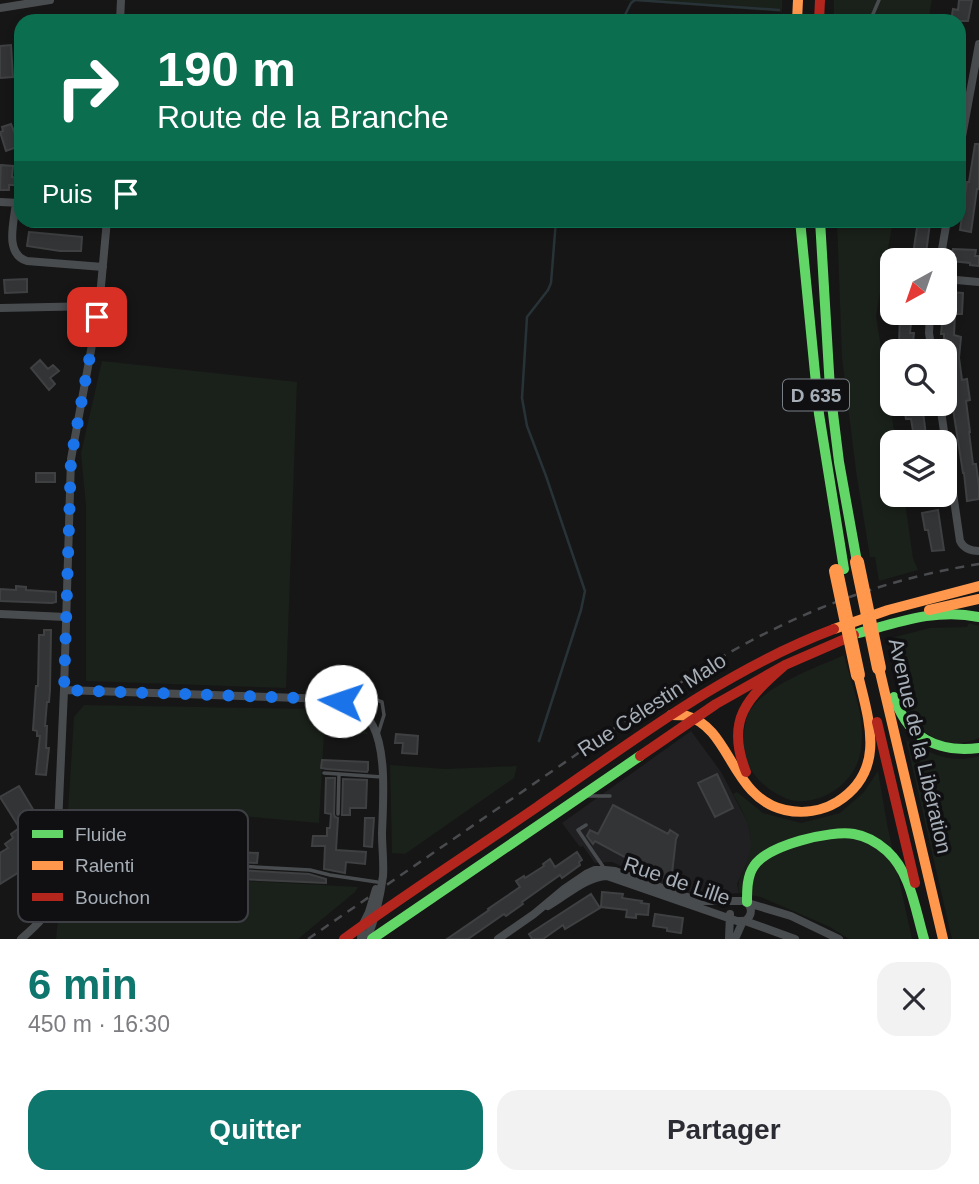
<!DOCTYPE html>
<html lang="fr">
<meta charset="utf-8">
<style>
:root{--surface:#fff;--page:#f2f2f3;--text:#2b2b33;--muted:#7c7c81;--accent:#0f766e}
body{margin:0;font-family:Arial,sans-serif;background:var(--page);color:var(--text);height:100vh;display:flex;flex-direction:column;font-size:26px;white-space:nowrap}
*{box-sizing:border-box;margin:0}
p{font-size:23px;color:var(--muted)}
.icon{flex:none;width:38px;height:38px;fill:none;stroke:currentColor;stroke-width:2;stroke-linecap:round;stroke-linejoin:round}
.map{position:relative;height:939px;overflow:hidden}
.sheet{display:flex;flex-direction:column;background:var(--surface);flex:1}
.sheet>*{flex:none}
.hud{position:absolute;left:14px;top:14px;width:952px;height:214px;border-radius:21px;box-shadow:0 4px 10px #0003;background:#0b6e4f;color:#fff;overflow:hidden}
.needle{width:46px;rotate:220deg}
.controls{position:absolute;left:880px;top:248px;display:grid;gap:14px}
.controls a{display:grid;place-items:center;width:77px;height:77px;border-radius:14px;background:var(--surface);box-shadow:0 4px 10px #0003;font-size:35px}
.pin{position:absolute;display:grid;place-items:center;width:60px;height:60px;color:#fff;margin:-30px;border-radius:14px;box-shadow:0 4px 10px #0006}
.me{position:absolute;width:77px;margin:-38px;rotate:274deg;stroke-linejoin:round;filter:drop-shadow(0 0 5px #0008)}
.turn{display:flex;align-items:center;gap:24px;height:147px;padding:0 28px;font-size:32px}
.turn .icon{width:91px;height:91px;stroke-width:2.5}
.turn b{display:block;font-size:49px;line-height:60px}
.then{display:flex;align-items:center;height:66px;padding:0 28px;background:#0003;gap:14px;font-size:26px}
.round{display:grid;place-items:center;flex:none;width:74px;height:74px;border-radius:21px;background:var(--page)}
.summary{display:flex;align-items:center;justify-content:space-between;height:119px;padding:0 28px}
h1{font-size:42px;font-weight:700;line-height:52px;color:var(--accent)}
.primary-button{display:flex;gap:14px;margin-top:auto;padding:14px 28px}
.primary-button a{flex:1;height:80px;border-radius:21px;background:var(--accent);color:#fff;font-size:28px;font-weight:700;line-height:80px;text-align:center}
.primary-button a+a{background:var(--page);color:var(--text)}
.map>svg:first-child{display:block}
.built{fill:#202023}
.green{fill:#1a201a}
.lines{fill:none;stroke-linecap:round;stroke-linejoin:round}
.stream{stroke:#283338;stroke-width:2.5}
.building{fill:#333436;stroke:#3e4042;stroke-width:2}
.lane{stroke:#494c4f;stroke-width:3.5}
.street{stroke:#494c4f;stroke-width:8}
.fast{stroke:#63d668;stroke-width:10}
.slow{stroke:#ff974d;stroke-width:10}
.jam{stroke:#b3261e;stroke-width:10}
.rail{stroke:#494b4e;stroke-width:2.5;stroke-dasharray:9 7;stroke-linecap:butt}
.slow-bridge{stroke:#ff974d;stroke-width:14}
.route{stroke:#1a73e8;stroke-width:12;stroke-dasharray:0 21.6}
.labels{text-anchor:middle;stroke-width:7;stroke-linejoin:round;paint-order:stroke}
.shield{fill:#101012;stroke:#797f86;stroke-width:2}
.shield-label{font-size:19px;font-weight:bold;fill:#a6aeb7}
.street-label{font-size:21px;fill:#a6aeb7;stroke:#101012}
.key{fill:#101012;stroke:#3d3f44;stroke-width:2}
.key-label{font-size:19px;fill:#a6aeb7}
</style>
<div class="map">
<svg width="979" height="939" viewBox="0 0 979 939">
<rect width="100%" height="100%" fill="#161616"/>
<path class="built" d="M691,731L721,772L748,823L751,840V849L749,858L737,884L739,893L707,895L679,891L612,862L595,863L583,846L580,847L562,823Z"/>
<path class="green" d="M621,0H782V12Z
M834,0H932L928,21H834Z
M837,221H893L876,316L896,443H892V495H904L913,558L918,570L879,581L875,557H870L856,471L842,358Z
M102,361L297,382L286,688L86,681V506L81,453Z
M969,623L979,626V738C967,744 949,745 936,739C926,733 917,728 910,719C899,703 895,659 891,638L930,628L967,627Z
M844,655C850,680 862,707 862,733C862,742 861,756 857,764C847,787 821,803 797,801C790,801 783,797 777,794C755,781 739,760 744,733C745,727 746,717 749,712C766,684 816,668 844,655Z
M84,705L320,709L351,716L368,734L324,732L319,823L241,816L231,880L358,887L355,892L298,939H56L63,870L133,873L134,840H168V830L67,827L74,717Z
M906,740C932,754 950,764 979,756V939H952Z
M390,765L446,769L517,766L514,778L405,854L392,853Z
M878,771L887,824L912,939H849L830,927L761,897L739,893C736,881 743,873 747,862C757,836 745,815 733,794L737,792L763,813L801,823L840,813L864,792Z"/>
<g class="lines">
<path class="stream" d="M636,0L779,10
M622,21L631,3L635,0
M539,741L581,610L585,591L546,476L527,426L522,398L527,317L548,290L551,283L556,220"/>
</g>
<path class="building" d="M959,0H972L968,21H951L953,9L958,10Z
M11,45L13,77L0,78V46Z
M11,124L16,136L21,135V142L19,143L20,146L6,151L0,132L3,131L2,127Z
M975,144H979V189H977L971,232L960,230L967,182H969Z
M1,165L13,166L12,177L17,178L16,185H9V190H0Z
M918,221L930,223L925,261H912Z
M29,232L82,237L81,251H60L27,246Z
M953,249L976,250L975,256H979V266L970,265V263L952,261Z
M27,279V292L5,293L4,280Z
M949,292L963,293L962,314H955L954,335L961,337L959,358L962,380L967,379L970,400L966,401L970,432H969L973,464H976L979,486V499L967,501L964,473H963L948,377L944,352L945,339H944V334H941L943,313H946V308H948Z
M900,314H912L910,333H914L912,352H902V345H899Z
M40,360L48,369L53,365L59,371L50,378L55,384L49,390L31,368Z
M909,404H922L927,443H915L911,419H906L904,408L910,406Z
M36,473H55V482H36Z
M938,510L944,550L932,551L928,530H925L922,513Z
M16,586L26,587V590L56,592V602L52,603L0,601V589L16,590Z
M44,630H51L50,690L49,702H47L45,726H47L46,748H49L46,775L36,774L40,736H37V731L33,730L36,686H38L39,635H44Z
M396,734L418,736L417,754L402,753L403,743H395Z
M322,760L368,762V770L367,772L327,769L321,768Z
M717,774L733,808L715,817L698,783Z
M326,778H335L334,814L335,817L338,818L336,850L366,852L365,864L346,862L345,873L324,869L325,846H312L313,836H327V828H330L331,814L325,813Z
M343,779L367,780L366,808H350V815H342Z
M19,786L40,821L22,832L0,797Z
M613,805L668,834L670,830L678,835L676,839L671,882L595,841L593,844L587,836L590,830L598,834Z
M365,818H374L372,847L364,846Z
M18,829L34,856L21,864L24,869L0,884V853L8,848L5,844L13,838L11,834Z
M238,852L258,853L257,863L237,862Z
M577,852L582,860L579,862L580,865L562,878L560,875L522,902L523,904L506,916L504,914L468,939H447L489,910L488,909L520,887L516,881L524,876L525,878L544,866L543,864L550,859L555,867Z
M237,870L309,874L326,879V883L237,879Z
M602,892L623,894L622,898L642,901L641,903L649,904L648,915L636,914V918L626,917L627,910L601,907Z
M591,894L600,908L565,929L563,925L543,939H532L529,934Z
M655,914L683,918L681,933L667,931V928L653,926Z"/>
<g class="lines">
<path class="lane" d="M870,21L879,0
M357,707L374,699L382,702L384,715L378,734
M324,773L382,777
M588,796H610
M338,814L339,774
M586,825L578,830L604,868
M238,866L310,870L330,875L377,882"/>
<path class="street" d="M0,8L50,0
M120,21L121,0
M959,153L979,44
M0,202L21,203
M16,203C14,222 4,254 27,261L103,267
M940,261L947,220
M945,279L979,282
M0,308L98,306
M930,313L929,333L932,352
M940,404L960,541C964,549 971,551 979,551
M0,614L66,617
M64,690L330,699C349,701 364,709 373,726C387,753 383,803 382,833C382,848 384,862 383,876C380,898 375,919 367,939
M748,903L791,916L839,939
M548,906C566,896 585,877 607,876L737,921H745L795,939
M21,939C36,926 51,913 55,892L64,690L71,459L94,334L101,286L107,220
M361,939L362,926L369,912L376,889
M498,939L534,914L564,889L586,874L595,870H605L615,871L693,899L705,901H744C753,906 753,915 745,921
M729,939L730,914
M735,939L743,921"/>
<path class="fast" d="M800,220L819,414L844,569
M820,220L830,389L839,462L857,562
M859,633C899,622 937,608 979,617
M894,697C908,738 937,753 979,748
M747,902C747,890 747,876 754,866C768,845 830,830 854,834C866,836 878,843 887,851C911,873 915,909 924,939
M372,939L640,756"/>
<path class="slow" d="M797,21L798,0
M929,610L979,599
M834,629L888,610L979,586
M879,668L943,939
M671,715C676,715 682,715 687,716C731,728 731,798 785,810C803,814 822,811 837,802C887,771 869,720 858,675"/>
<path class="jam" d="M819,21L820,0
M877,722L915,883
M640,756L716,704L785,665L854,635
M746,772C725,720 747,698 785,665
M344,939C407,893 473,851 537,807C633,741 725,670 834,629"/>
<path class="rail" d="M308,939L689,677C780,619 872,581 979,564"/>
<path class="slow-bridge" d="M857,562L879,668
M836,571L858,675"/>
</g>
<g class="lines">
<path class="route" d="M97,317L71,459L64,690L330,699L341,701"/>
</g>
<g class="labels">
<rect class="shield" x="783" y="379.5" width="66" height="31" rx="5"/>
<g class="shield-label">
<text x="816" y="402">D 635</text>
</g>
<g class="street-label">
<text transform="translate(652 705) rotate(-33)" y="7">Rue Célestin Malo</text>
<text transform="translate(920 746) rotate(77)" y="7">Avenue de la Libération</text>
<text transform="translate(677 881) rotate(19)" y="7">Rue de Lille</text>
</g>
</g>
<rect x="18" y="810" width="230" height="112" rx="10" class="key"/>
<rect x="32" y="830" width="31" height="8" fill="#63d668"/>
<rect x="32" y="861" width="31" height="9" fill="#ff974d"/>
<rect x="32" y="893" width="31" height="8" fill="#b3261e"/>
<g class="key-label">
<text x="75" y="841">Fluide</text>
<text x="75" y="872">Ralenti</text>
<text x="75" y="904">Bouchon</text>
</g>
</svg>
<div class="controls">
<a><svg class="needle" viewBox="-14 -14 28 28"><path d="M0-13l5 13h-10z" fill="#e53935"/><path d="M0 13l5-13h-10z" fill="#7c7c81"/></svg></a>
<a><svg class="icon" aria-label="search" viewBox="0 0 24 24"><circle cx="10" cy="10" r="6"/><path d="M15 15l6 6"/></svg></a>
<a><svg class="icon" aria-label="layers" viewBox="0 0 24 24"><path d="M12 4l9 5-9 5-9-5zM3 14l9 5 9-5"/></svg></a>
</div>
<div class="pin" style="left:97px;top:317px;background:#d93025"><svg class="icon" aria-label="arrive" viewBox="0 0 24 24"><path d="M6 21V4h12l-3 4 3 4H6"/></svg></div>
<svg class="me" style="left:341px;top:701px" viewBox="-20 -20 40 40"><circle r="19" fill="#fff"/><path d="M0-13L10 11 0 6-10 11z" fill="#1a73e8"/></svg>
<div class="hud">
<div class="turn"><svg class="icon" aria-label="right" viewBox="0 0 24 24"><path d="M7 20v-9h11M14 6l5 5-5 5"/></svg><div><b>190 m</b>Route de la Branche</div></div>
<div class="then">Puis<svg class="icon" aria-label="arrive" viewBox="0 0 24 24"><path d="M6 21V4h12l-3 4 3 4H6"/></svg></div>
</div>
</div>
<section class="sheet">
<div class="summary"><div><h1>6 min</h1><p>450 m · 16:30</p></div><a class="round"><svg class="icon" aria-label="close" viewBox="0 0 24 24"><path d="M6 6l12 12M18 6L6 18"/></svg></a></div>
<div class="primary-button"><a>Quitter</a><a>Partager</a></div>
</section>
